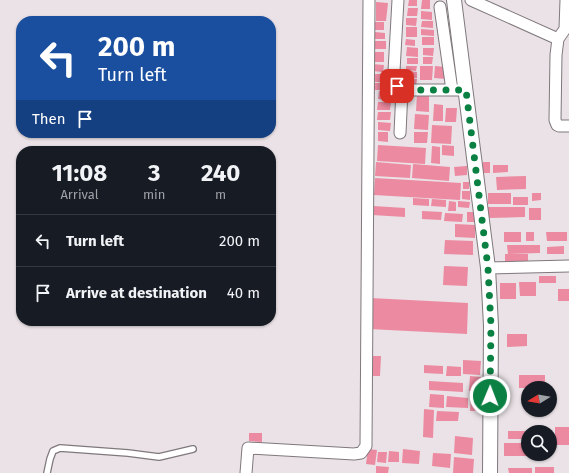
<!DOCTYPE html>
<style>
:root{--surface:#171b24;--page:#20242c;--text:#f1f3f6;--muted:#9ea1a6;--line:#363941}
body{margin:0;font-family:"Fira Sans",sans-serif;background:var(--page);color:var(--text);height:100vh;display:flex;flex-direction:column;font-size:15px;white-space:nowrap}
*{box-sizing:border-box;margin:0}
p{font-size:13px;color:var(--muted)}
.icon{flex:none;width:22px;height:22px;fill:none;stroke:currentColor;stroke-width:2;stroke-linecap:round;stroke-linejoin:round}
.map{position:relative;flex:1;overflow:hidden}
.drawer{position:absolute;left:16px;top:146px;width:260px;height:180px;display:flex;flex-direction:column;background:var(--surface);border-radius:16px;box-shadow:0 1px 3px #0004}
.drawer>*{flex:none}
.hud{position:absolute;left:16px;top:16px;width:260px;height:122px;border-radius:16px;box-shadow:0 1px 3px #0004;background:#1a4fa0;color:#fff;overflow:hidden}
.needle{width:26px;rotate:259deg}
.fabs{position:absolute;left:521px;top:381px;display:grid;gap:8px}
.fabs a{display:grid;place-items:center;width:36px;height:36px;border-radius:50%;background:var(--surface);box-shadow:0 1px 3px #0004;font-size:20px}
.pin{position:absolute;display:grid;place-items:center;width:34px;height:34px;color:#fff;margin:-17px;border-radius:8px;box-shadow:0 2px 6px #0006}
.me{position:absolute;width:44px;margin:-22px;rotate:1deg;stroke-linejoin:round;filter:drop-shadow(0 0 3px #0008)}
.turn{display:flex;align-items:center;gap:14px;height:84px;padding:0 16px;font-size:18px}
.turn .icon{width:52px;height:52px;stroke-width:2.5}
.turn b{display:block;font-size:28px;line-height:34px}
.then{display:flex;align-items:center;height:38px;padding:0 16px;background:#0003;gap:8px;font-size:15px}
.eta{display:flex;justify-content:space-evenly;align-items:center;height:68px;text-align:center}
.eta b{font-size:24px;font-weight:700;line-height:28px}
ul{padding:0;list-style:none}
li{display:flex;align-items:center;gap:12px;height:52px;padding:0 16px;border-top:1px solid var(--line)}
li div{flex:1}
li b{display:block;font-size:15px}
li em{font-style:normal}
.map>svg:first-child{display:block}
.building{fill:#ec8aa1}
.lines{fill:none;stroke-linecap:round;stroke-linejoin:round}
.service-casing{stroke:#7f787c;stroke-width:8}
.minor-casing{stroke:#7f787c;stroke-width:13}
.tertiary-casing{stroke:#7f787c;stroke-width:16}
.service{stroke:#fff;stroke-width:5.5}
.minor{stroke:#fff;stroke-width:11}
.tertiary{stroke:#fff;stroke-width:14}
.route{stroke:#0b8043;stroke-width:7;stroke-dasharray:0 12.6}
</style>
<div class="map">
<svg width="569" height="473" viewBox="0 0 569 473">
<rect width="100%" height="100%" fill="#eae2e6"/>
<path class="building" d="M409,0H417V6H408Z
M422,0H430V9H421Z
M376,2L388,3L386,21H376Z
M408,8H418L417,16H407Z
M421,11L432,12V20L421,19Z
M406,18H417L416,26L406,25Z
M422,21H433V28L421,27Z
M374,22H384V30H373Z
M406,27H417V37H406Z
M421,29L434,30V36L421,35Z
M375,32L385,33V39H374Z
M422,37H434V45H422Z
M406,39L415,40V46L405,45Z
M375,41H386V49H374Z
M407,47L418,48V57L406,56Z
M423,48H434L433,56L423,55Z
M373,52H384V62H373Z
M423,57H433L432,64H423Z
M407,58H418V64H407Z
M372,64L384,65L383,72L372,71Z
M406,66H417L416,71L406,70Z
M420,66H433L432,80H420Z
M435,66L446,67V79L434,78Z
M406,71L417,72V78L406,77Z
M375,74H384V82H375Z
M405,78L417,79L416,86L404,85Z
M374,83H384L383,90H374Z
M379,91L390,92L389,100L378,99Z
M417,95H429V112L416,111Z
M378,102H391L390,110H377Z
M434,104L443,105V121H433Z
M446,108H457L456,122H445Z
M378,112H391L390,120H377Z
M415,114L429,115L428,130L414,129Z
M378,122L391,123L390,131L378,130Z
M432,125L452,126L451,144L431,143Z
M378,132H388V142L378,141Z
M414,132H428L427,143H414Z
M378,145L426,148L425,164L377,161Z
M442,145L454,146V156L442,155Z
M432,146L440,147V164L431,163Z
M376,162L411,165L410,178L375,176Z
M483,162H490V173H483Z
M413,164L450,167L449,181L412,178Z
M493,165H508V172L493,173Z
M467,166V175L455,176L454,167Z
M526,176V189L497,190L496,177Z
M375,178L461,183L460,200L374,195Z
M463,182H469V189H463Z
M462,191H470V200L462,199Z
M488,193H511V204H488Z
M532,193H541V200L532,201Z
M513,197H528V205H513Z
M413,198L429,199V206L413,205Z
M432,199L446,200V207L431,206Z
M449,201L456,202V211H448Z
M458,201L470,202L469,208L458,207Z
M373,206L405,208V217L372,215Z
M488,207H525V217L488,218Z
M529,208H541V220H529Z
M422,211L442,212L441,220L422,219Z
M467,212H475L474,222H467Z
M445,213L463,214L462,222L444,221Z
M455,224L475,225V238L455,237Z
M504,232H521V242H504Z
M526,232H534V241H526Z
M546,232H567V241H547Z
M445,240L473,241V255L444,254Z
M507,245H540V253L508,254Z
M564,246V254H547V247Z
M505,254H528V264H505Z
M444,266L468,267L467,286L443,285Z
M539,276H556V283H539Z
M519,282H536V296H520Z
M500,283H516V299H500Z
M558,289H569V301H558Z
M370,298L468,303L467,334L369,329Z
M507,334H527V346L507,347Z
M370,356H381L380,376H369Z
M463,360L481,361L480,375L463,374Z
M424,365L443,366V374L424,373Z
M447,366L461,367V376H446Z
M519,375H545V388H519Z
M470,376L481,377L480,391H469Z
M429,381L463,383V392L429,390Z
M430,394L444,395V408L429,407Z
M447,396L468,398V408L446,407Z
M471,396H484V411H470Z
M424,409L434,410L433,438L423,437Z
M534,410H543V414H534Z
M437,411L459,412L458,421H436Z
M555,427H569V445H555Z
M508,431H528V439H508Z
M249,433H262V442L249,441Z
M455,436L473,438L472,455L454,453Z
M504,443H528V454H545V456H504Z
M368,449L377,450L375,465L366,464Z
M403,449L420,451L419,464L402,463Z
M389,451L399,452V462H388Z
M378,452H387L386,463L377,462Z
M433,453L451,454L450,468L432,466Z
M454,457L474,459L473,473H453Z
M376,466L389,467L388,473H376Z
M535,467H554V473H535Z
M508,468H532V473H509Z"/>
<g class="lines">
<defs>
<path id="service" d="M47,473L50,459L53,451L60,448L128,453L159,457L193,449"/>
<path id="minor" d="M398,0L394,71L397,86L402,90H466
M471,0L558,39
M566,0L565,29L558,39L556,55L555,120L557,125L559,126H569
M440,7L452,90
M400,133L402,90
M488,268L569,266
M246,473L248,448L354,454L361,453L366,446L369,0"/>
<path id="tertiary" d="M454,0L488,268L491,326L490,473"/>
</defs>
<use href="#service" class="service-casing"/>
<use href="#minor" class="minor-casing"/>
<use href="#tertiary" class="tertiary-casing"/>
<use href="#service" class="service"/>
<use href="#minor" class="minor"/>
<use href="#tertiary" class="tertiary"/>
</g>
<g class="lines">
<path class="route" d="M397,86L402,90H466L488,268L491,326L490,396"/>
</g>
</svg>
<div class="fabs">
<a><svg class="needle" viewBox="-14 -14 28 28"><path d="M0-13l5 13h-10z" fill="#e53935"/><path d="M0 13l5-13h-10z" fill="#9ea1a6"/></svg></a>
<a><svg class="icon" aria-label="search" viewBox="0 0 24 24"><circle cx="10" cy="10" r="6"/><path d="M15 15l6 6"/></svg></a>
</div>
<div class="pin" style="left:397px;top:86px;background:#d93025"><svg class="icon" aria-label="arrive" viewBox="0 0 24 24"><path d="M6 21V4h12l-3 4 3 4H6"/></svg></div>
<svg class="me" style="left:490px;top:396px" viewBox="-20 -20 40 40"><circle r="17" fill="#0b8043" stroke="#fff" stroke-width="3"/><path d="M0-11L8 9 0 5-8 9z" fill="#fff"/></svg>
<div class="hud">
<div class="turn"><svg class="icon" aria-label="left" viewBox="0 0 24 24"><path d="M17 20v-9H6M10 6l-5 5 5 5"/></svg><div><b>200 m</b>Turn left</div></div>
<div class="then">Then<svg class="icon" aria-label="arrive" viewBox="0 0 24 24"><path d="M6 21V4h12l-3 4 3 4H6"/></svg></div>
</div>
<section class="drawer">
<div class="eta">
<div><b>11:08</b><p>Arrival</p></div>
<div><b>3</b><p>min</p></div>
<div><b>240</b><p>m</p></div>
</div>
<ul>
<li><svg class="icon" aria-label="left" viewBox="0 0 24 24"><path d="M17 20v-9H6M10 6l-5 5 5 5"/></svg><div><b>Turn left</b></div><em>200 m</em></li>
<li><svg class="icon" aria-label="arrive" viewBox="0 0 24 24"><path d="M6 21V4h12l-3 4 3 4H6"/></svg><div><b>Arrive at destination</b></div><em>40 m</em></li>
</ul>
</section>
</div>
